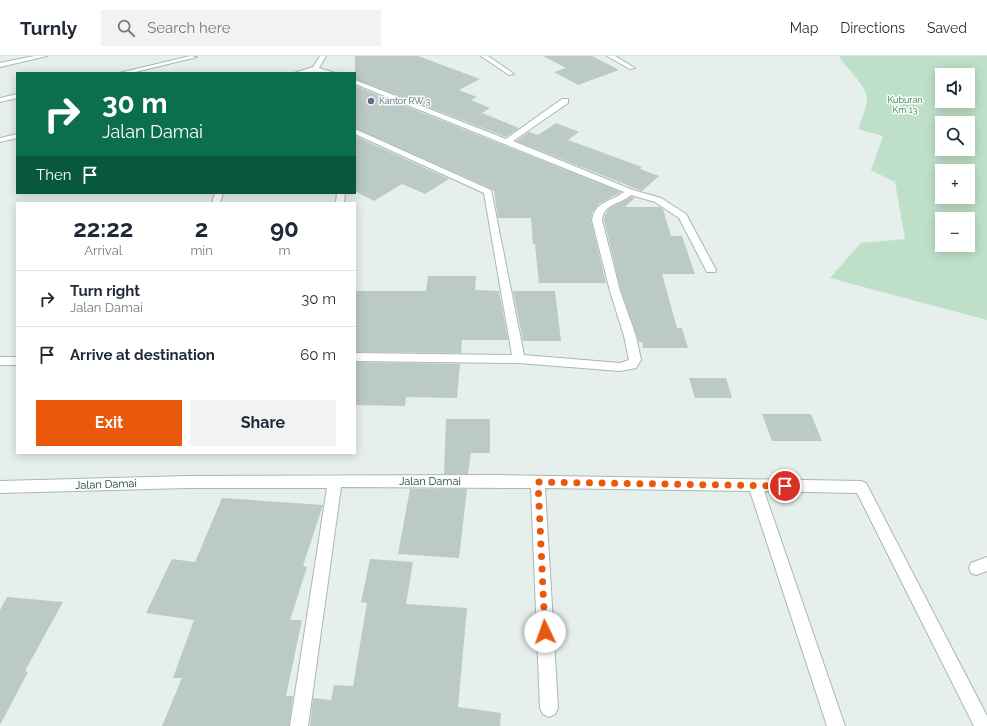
<!DOCTYPE html>
<meta charset="utf-8">
<style>
:root{--surface:#fff;--page:#f2f2f3;--text:#1f2937;--muted:#747a83;--line:#e0e1e3;--accent:#ea580c}
body{margin:0;font-family:Raleway,sans-serif;background:var(--page);color:var(--text);height:100vh;display:flex;flex-direction:column;font-size:15px;white-space:nowrap}
*{box-sizing:border-box;margin:0}
p{font-size:13px;color:var(--muted)}
.icon{flex:none;width:22px;height:22px;fill:none;stroke:currentColor;stroke-width:2;stroke-linecap:round;stroke-linejoin:round}
.map{position:relative;flex:1;overflow:hidden}
.panel{position:absolute;left:16px;top:146px;width:340px;height:252px;display:flex;flex-direction:column;background:var(--surface);border-radius:0px;box-shadow:0 2px 10px #0003}
.panel>*{flex:none}
.top-card{position:absolute;left:16px;top:16px;width:340px;height:122px;border-radius:0px;box-shadow:0 2px 10px #0003;background:#0b6e4f;color:#fff;overflow:hidden}
.controls{position:absolute;left:935px;top:12px;display:grid;gap:8px}
.controls a{display:grid;place-items:center;width:40px;height:40px;border-radius:0px;background:var(--surface);box-shadow:0 2px 10px #0003;font-size:20px}
.pin{position:absolute;display:grid;place-items:center;width:34px;height:34px;color:#fff;margin:-17px;border:2px solid #fff;border-radius:50%;box-shadow:0 1px 4px #0007}
.me{position:absolute;width:44px;margin:-22px;rotate:357deg;stroke-linejoin:round;filter:drop-shadow(0 0 3px #0008)}
.turn{display:flex;align-items:center;gap:14px;height:84px;padding:0 20px;font-size:18px}
.turn .icon{width:52px;height:52px;stroke-width:2.5}
.turn b{display:block;font-size:28px;line-height:34px}
.then{display:flex;align-items:center;height:38px;padding:0 20px;background:#0003;gap:8px;font-size:15px}
.eta{display:flex;justify-content:space-evenly;align-items:center;height:68px;text-align:center}
.eta b{font-size:24px;font-weight:700;line-height:28px}
.cta{display:flex;gap:8px;margin-top:auto;padding:8px 20px}
.cta a{flex:1;height:46px;border-radius:0px;background:var(--accent);color:#fff;font-size:16px;font-weight:700;line-height:46px;text-align:center}
.cta a+a{background:var(--page);color:var(--text)}
ul{padding:0;list-style:none}
li{display:flex;align-items:center;gap:12px;height:56px;padding:0 20px;border-top:1px solid var(--line)}
li div{flex:1}
li b{display:block;font-size:15px}
li em{font-style:normal}
header{display:flex;align-items:center;gap:24px;box-sizing:border-box;height:56px;padding:0 20px;background:var(--surface);border-bottom:1px solid var(--line)}
header strong{font-size:19px}
nav{display:flex;gap:22px;margin-inline-start:auto;font-size:14px}
.search{width:280px;height:36px;background:var(--page);display:flex;align-items:center;gap:10px;box-sizing:border-box;padding:0 14px;border-radius:0px;color:var(--muted);font-size:15px}
.map>svg:first-child{display:block}
.green{fill:#bfe0c8;fill-rule:evenodd}
.building{fill:#bbcac4}
.lines{fill:none;stroke-linecap:round;stroke-linejoin:round}
.street-casing{stroke:#a8b8b2;stroke-width:2}
.street{fill:#fff;fill-rule:evenodd}
.route{stroke:#ea580c;stroke-width:7;stroke-dasharray:0 12.6}
.service-dot{fill:#5c6f8a;stroke:#f7fbf9;stroke-width:1.5}
.labels{text-anchor:middle;stroke-width:3;stroke-linejoin:round;paint-order:stroke}
.far-park-label{font-size:9px;fill:#2d7a4b;stroke:#f7fbf9}
.far-service-label{font-size:9px;fill:#4e5e75;stroke:#f7fbf9;text-anchor:start}
.street-label{font-size:11px;fill:#24423a;stroke:#f7fbf9}
</style>
<header>
<strong>Turnly</strong>
<div class="search"><svg class="icon" aria-label="search" viewBox="0 0 24 24"><circle cx="10" cy="10" r="6"/><path d="M15 15l6 6"/></svg>Search here</div>
<nav><a>Map</a><a>Directions</a><a>Saved</a></nav>
</header>
<div class="map">
<svg width="987" height="670" viewBox="0 0 987 670">
<rect width="100%" height="100%" fill="#e6efeb"/>
<path class="green" d="M839,0H987V264L830,222L861,187L905,183L895,126L871,114L883,80L858,73C861,64 867,52 867,42C866,29 846,12 839,0ZM942,19H968V45H942ZM942,67H968V93H942ZM942,115H968V141H942ZM942,163H968V189H942Z"/>
<path class="building" d="M355,0H418L480,23L459,34L477,41L471,44L490,52L482,57L519,72L506,81L355,23Z
M543,0H592L619,14L578,29L554,16L566,12Z
M355,30L621,136L599,148L592,157L591,164L606,227H539L535,188H533L531,162H498L494,135L492,133L355,72Z
M556,67L579,76L568,84L642,111L640,113L659,120L642,135L516,85L529,76L538,79Z
M355,80L449,123L425,138L402,128L374,145L355,135Z
M631,141L635,142L625,151H660L663,153L671,180H682L695,218H662L677,272H682L688,292H643L642,286H639L621,235L604,164L605,159L610,152Z
M428,220H476L475,234L499,235L508,284H462L461,297L355,296V235H426Z
M513,235H555L561,285H523Z
M355,306L460,308L457,342L406,341L405,350L355,349Z
M689,322H726L732,342H695Z
M762,358H811L822,385H772Z
M446,363H490V397H471L468,418H444Z
M410,433H467L459,502L398,498Z
M222,442L323,449L303,510L307,511L290,564H302L286,640H293L289,670H162L182,622H173L194,564L146,557L172,503L195,506Z
M370,503L413,506L406,548L467,552L458,651L501,657L500,670H310L313,642L331,644L334,629L353,630L367,547L361,546Z
M7,541L63,546L25,615L28,616L0,669V554Z"/>
<g class="lines">
<defs>
<path id="street" d="M34,0H47L0,11V7Z
M190,0L197,1L131,17H119Z
M320,0H326L319,12L335,17L317,16L316,17H294L313,11Z
M481,0H488L514,18L509,19Z
M607,0H615L635,12L630,13Z
M355,24L506,83L562,43H568V47L513,85L633,134L661,142L686,158L716,214L715,216H707L679,162L655,146L631,139C620,149 604,147 602,164L620,235L636,280L641,304L636,312L620,315L519,307L355,305V297L512,299L484,137L355,78V73L491,134L524,299L620,307L629,304L624,280L610,235L592,164C595,145 611,146 624,136L355,28Z
M17,38V42L0,46V42Z
M17,78V82L0,86V82Z
M215,137H223L220,147H212Z
M337,137H345L344,147H336Z
M0,301H17V309H0Z
M498,419L861,425L866,427L987,660V670H974L857,437L764,435L845,670H827L750,435L545,432L558,652L555,658L549,661L543,658L540,652L531,432L341,431L308,670H290L327,432H188L0,437V425L188,420Z
M987,501V515L976,519L971,517L969,512L971,507Z"/>
</defs>
<use href="#street" class="street-casing"/>
<use href="#street" class="street"/>
</g>
<g class="lines">
<path class="route" d="M545,576L538,426L785,430"/>
</g>
<circle class="service-dot" cx="371" cy="45" r="4"/>
<g class="labels">
<g class="far-park-label">
<text x="905" y="47">Kuburan<tspan x="905" dy="10">Km 13</tspan></text>
</g>
<g class="far-service-label">
<text x="379" y="48">Kantor RW 3</text>
</g>
<g class="street-label">
<text x="430" y="429">Jalan Damai</text>
<text transform="translate(106 428) rotate(-2)" y="4">Jalan Damai</text>
</g>
</g>
</svg>
<div class="controls">
<a><svg class="icon" aria-label="sound" viewBox="0 0 24 24"><path d="M4 9h4l5-4v14l-5-4H4zM17 9q2 3 0 6"/></svg></a>
<a><svg class="icon" aria-label="search" viewBox="0 0 24 24"><circle cx="10" cy="10" r="6"/><path d="M15 15l6 6"/></svg></a>
<a>+</a>
<a>−</a>
</div>
<div class="pin" style="left:785px;top:430px;background:#d93025"><svg class="icon" aria-label="arrive" viewBox="0 0 24 24"><path d="M6 21V4h12l-3 4 3 4H6"/></svg></div>
<svg class="me" style="left:545px;top:576px" viewBox="-20 -20 40 40"><circle r="19" fill="#fff"/><path d="M0-13L10 11 0 6-10 11z" fill="#ea580c"/></svg>
<div class="top-card">
<div class="turn"><svg class="icon" aria-label="right" viewBox="0 0 24 24"><path d="M7 20v-9h11M14 6l5 5-5 5"/></svg><div><b>30 m</b>Jalan Damai</div></div>
<div class="then">Then<svg class="icon" aria-label="arrive" viewBox="0 0 24 24"><path d="M6 21V4h12l-3 4 3 4H6"/></svg></div>
</div>
<section class="panel">
<div class="eta">
<div><b>22:22</b><p>Arrival</p></div>
<div><b>2</b><p>min</p></div>
<div><b>90</b><p>m</p></div>
</div>
<ul>
<li><svg class="icon" aria-label="right" viewBox="0 0 24 24"><path d="M7 20v-9h11M14 6l5 5-5 5"/></svg><div><b>Turn right</b><p>Jalan Damai</p></div><em>30 m</em></li>
<li><svg class="icon" aria-label="arrive" viewBox="0 0 24 24"><path d="M6 21V4h12l-3 4 3 4H6"/></svg><div><b>Arrive at destination</b></div><em>60 m</em></li>
</ul>
<div class="cta"><a>Exit</a><a>Share</a></div>
</section>
</div>
